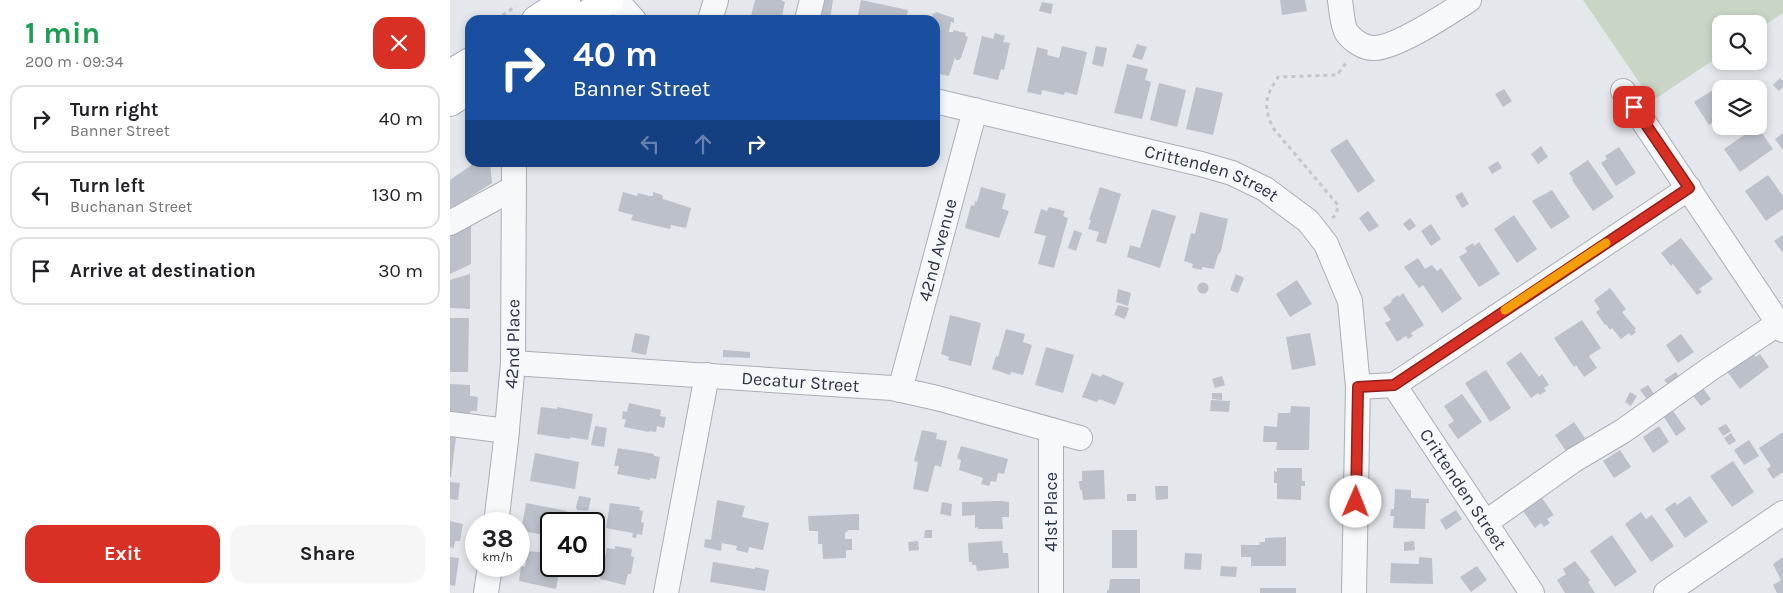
<!DOCTYPE html>
<meta charset="utf-8">
<style>
:root{--surface:#fff;--page:#f6f6f6;--text:#202124;--muted:#757577;--line:#e0e0e0;--accent:#d93025}
body{margin:0;font-family:Karla,sans-serif;background:var(--page);color:var(--text);height:100vh;display:flex;flex-direction:column;font-size:19px;white-space:nowrap}
*{box-sizing:border-box;margin:0}
p{font-size:16px;color:var(--muted)}
.icon{flex:none;width:28px;height:28px;fill:none;stroke:currentColor;stroke-width:2;stroke-linecap:round;stroke-linejoin:round}
.map{position:relative;flex:1;overflow:hidden}
.details{display:flex;flex-direction:column;background:var(--surface);width:450px}
.details>*{flex:none}
.guide{position:absolute;left:15px;top:15px;width:475px;height:152px;border-radius:15px;box-shadow:0 2px 8px #0003;background:#1a4fa0;color:#fff;overflow:hidden}
.controls{position:absolute;left:1262px;top:15px;display:grid;gap:10px}
.controls a{display:grid;place-items:center;width:55px;height:55px;border-radius:10px;background:var(--surface);box-shadow:0 2px 8px #0003;font-size:25px}
.speed{position:absolute;left:15px;top:512px;display:flex;gap:10px;font-size:25px;font-weight:700;text-align:center}
.speed>*{display:grid;place-content:center;width:65px;height:65px;border-radius:50%;background:var(--surface);box-shadow:0 2px 8px #0003;line-height:1}
.speed small{font-size:12px;font-weight:400}
.speed .limit{border:2px solid #111;border-radius:8px;background:#fff;color:#111}
.pin{position:absolute;display:grid;place-items:center;width:42px;height:42px;color:#fff;margin:-21px;border-radius:10px;box-shadow:0 2px 8px #0006}
.me{position:absolute;width:55px;margin:-28px;rotate:1deg;stroke-linejoin:round;filter:drop-shadow(0 0 4px #0008)}
.turn{display:flex;align-items:center;gap:18px;height:105px;padding:0 25px;font-size:22px}
.turn .icon{width:65px;height:65px;stroke-width:2.5}
.turn b{display:block;font-size:35px;line-height:42px}
.lanes{display:flex;align-items:center;height:48px;padding:0 25px;background:#0003;justify-content:center;gap:25px;direction:ltr}
.lanes .off{opacity:.35}
.round{display:grid;place-items:center;flex:none;width:52px;height:52px;border-radius:15px;background:var(--page)}
.summary{display:flex;align-items:center;justify-content:space-between;height:85px;padding:0 25px}
h1{font-size:30px;font-weight:700;line-height:38px;color:#1e9e55}
.cta{display:flex;gap:10px;margin-top:auto;padding:10px 25px}
.cta a{flex:1;height:58px;border-radius:15px;background:var(--accent);color:#fff;font-size:20px;font-weight:700;line-height:58px;text-align:center}
.cta a+a{background:var(--page);color:var(--text)}
ul{padding:0;list-style:none}
li{display:flex;align-items:center;gap:15px;height:68px;margin:0 10px 8px;padding:0 15px;border:2px solid var(--line);border-radius:15px}
li div{flex:1}
li b{display:block;font-size:19px}
li em{font-style:normal}
main{display:flex;flex:1;min-height:0}
.map>svg:first-child{display:block}
.green{fill:#c9d6c5}
.building{fill:#bbc0ca}
.lines{fill:none;stroke-linecap:round;stroke-linejoin:round}
.minor-casing{stroke:#a9aeb7;stroke-width:26}
.major-casing{stroke:#a3abb8;stroke-width:30}
.path{stroke:#c2c5cb;stroke-width:3;stroke-dasharray:4 4;stroke-linecap:butt}
.minor{stroke:#f7f8fa;stroke-width:24}
.major{stroke:#fff;stroke-width:28}
.route-casing{stroke:#8d1f18;stroke-width:12}
.route{stroke:#d93025;stroke-width:9}
.slow{stroke:#f59e0b;stroke-width:9}
.labels{text-anchor:middle;stroke-width:4;stroke-linejoin:round;paint-order:stroke}
.street-label{font-size:18px;fill:#2b3445;stroke:#f4f6f9}
</style>
<main>
<section class="details">
<div class="summary"><div><h1>1 min</h1><p>200 m · 09:34</p></div><a class="round" style="background:#d93025;color:#fff"><svg class="icon" aria-label="close" viewBox="0 0 24 24"><path d="M6 6l12 12M18 6L6 18"/></svg></a></div>
<ul>
<li><svg class="icon" aria-label="right" viewBox="0 0 24 24"><path d="M7 20v-9h11M14 6l5 5-5 5"/></svg><div><b>Turn right</b><p>Banner Street</p></div><em>40 m</em></li>
<li><svg class="icon" aria-label="left" viewBox="0 0 24 24"><path d="M17 20v-9H6M10 6l-5 5 5 5"/></svg><div><b>Turn left</b><p>Buchanan Street</p></div><em>130 m</em></li>
<li><svg class="icon" aria-label="arrive" viewBox="0 0 24 24"><path d="M6 21V4h12l-3 4 3 4H6"/></svg><div><b>Arrive at destination</b></div><em>30 m</em></li>
</ul>
<div class="cta"><a>Exit</a><a>Share</a></div>
</section>
<div class="map">
<svg width="1333" height="593" viewBox="0 0 1333 593">
<rect width="100%" height="100%" fill="#e4e7ec"/>
<path class="green" d="M1133,0H1333V13L1309,29V24H1271V55L1202,101Z"/>
<path class="building" d="M305,0H331L335,2L331,20H300Z
M372,0H383L380,20H370Z
M411,0L458,10L456,20H407Z
M830,0H855L857,11L832,15Z
M592,2L603,4L601,14L589,11Z
M486,12L504,18V23L501,22L499,32H503V30L516,33L515,36L518,37L511,58L509,60H506L505,57L499,76L485,73V20L482,18L483,13L485,14Z
M545,33L555,36L553,42L560,43L554,70L551,69L548,80L523,74L532,36L543,39Z
M687,44L697,47L692,60L682,57Z
M612,46L637,52L627,95L615,92L614,95L592,90L591,95L577,92L587,47L598,50L597,55L609,58Z
M646,46L657,48L653,67L642,64Z
M677,64L698,69L695,80L701,82L692,119L664,113Z
M1330,78L1333,81V87L1329,91L1323,85Z
M1279,80L1284,89H1271V117L1259,125L1244,102Z
M709,83L736,90L727,127L700,120Z
M746,87L773,93L763,135L736,129Z
M1054,89L1062,101L1053,107L1045,94Z
M1307,126L1323,149L1290,172L1274,149Z
M1333,133V150L1325,139Z
M897,139L925,181L908,193L880,150Z
M1091,146L1098,157L1088,164L1081,154Z
M1169,147L1186,173L1166,186L1151,163L1157,159L1155,156Z
M1138,160L1164,197L1143,211L1122,180L1123,179L1119,173Z
M1048,161L1052,168L1042,174L1038,167Z
M26,162H40L42,183L0,210V180Z
M1318,175L1333,196V209L1316,221L1295,191Z
M531,187L556,194L552,209L559,211L549,238L515,228L521,205L524,206L525,201L527,202Z
M650,187L671,194L656,244L646,241L649,232L638,229L641,220H639Z
M1102,190L1120,217L1101,229L1082,201Z
M173,192L187,196L188,193L200,196H203V192L212,195L213,199L241,208L236,228L221,225L220,229L181,220L183,215L168,211Z
M1012,192L1019,204L1012,208L1005,196Z
M599,207L615,211L613,216L618,218L604,268L588,264L596,236L584,233L591,209L597,211Z
M702,209L726,216L710,268L677,257L680,245L690,248Z
M918,211L929,226L919,232L909,218Z
M750,212L778,219L771,251L768,255L764,269L752,267V270L742,268L743,264L734,261L741,233L745,234Z
M1064,215L1087,249L1067,263L1044,229Z
M960,218L966,226L959,231L953,224Z
M21,223V264L0,274V236Z
M981,224L991,239L981,246L971,231Z
M624,230L632,233L626,251L618,248Z
M1333,235V253L1324,241Z
M1231,238L1263,279L1249,289L1252,292L1247,295L1223,264L1221,266L1211,253Z
M1029,242L1050,274L1029,287L1009,257L1017,252L1015,248L1023,243L1024,246Z
M968,258L975,269L982,265L987,271L991,268L1012,299L992,313L973,285L969,288L954,267Z
M20,274V309L0,308V280Z
M786,274L794,278L788,293L780,290Z
M847,280L862,304L840,317L826,294Z
M747.5 288a5.5 5.5 0 1 1 11 0a5.5 5.5 0 1 1-11 0Z
M1160,288L1176,309L1172,312L1186,329L1184,330L1186,332L1181,336L1179,333L1171,339L1162,328L1160,330L1156,324L1155,325L1146,312L1150,309L1144,300Z
M668,289L681,293L678,306L666,302Z
M953,293L974,325L961,333L963,336L958,339L956,336L947,342L935,323L941,320L933,308L942,302L941,300L948,295L949,297Z
M668,305L679,308L675,319L664,315Z
M500,315L531,323L521,366L498,360L499,357L491,354Z
M0,318H19L18,372H0Z
M1132,320L1151,348L1139,356L1147,368L1134,377L1126,365L1124,367L1104,338Z
M556,329L575,334L573,342L582,345L573,375L561,372L560,375L542,369L546,356L548,357Z
M185,333L200,336L196,355L181,352Z
M860,333L866,365L842,370L836,337Z
M1231,334L1244,352L1228,363L1216,345Z
M596,347L624,355L613,393L585,385Z
M273,350L300,352V358L273,357Z
M1301,351L1306,357L1310,354L1319,367L1290,389L1276,370Z
M1071,352L1089,377L1092,374L1099,385L1094,388L1096,391L1090,395L1088,393L1081,398L1056,363Z
M1036,370L1061,408L1040,422L1015,383Z
M1226,372L1229,377L1218,385L1214,380Z
M642,373L651,377L652,374L674,383L665,405L649,399L647,402L632,397Z
M772,376L775,385L765,388L762,379Z
M0,384L20,385V396L28,397L27,411H21L20,413H7V416L0,415Z
M1250,384L1261,399L1251,406L1240,392Z
M1198,385L1204,394L1197,399L1190,390Z
M1180,392L1187,396L1181,406L1175,402Z
M762,393H772V400L762,399Z
M1012,394L1032,422L1008,439L998,425L1004,421L994,406Z
M761,400L780,401L779,412L760,411Z
M179,403L211,410L210,416L216,417L214,428L207,426L206,432L200,431L199,432L174,427L176,419H172L173,411L177,412Z
M841,406L860,407L859,450H826L827,442H813L814,426L827,427L828,413H840Z
M91,407L107,409V407L143,414L138,440L120,437V439L87,434Z
M1223,411L1236,429L1226,436L1214,417Z
M1124,422L1135,438L1116,451L1105,435Z
M1276,424L1281,431L1273,436L1268,428Z
M145,426L157,428L154,447L141,445Z
M1209,426L1219,442L1203,453L1193,437Z
M472,430L487,433L486,439L497,441L491,467L485,465L478,492L463,489L468,462L464,461Z
M1333,432V472L1323,479L1317,469L1321,466L1309,448Z
M1281,433L1286,441L1279,445L1274,438Z
M0,436L6,437L1,477H0Z
M1299,440L1309,456L1294,465L1284,450Z
M511,446L558,459L554,474L548,473L546,482L541,481L539,486L531,484L533,478L509,470L511,460L507,458Z
M168,448L204,454V456L210,457L206,479L200,478V480L167,474L169,466H164Z
M1170,450L1181,467L1164,478L1153,461Z
M85,453L129,462L125,489L80,481Z
M1283,461L1304,492L1282,507L1260,476Z
M827,468H852V481H855V486H851V500L827,499V483H824V471L827,472Z
M654,470L655,499L633,500L632,490H630L629,481H632V471Z
M0,482L10,483L8,500L0,499Z
M705,486H718V499L706,500Z
M945,489L961,490V498L979,499V503H976L975,529L943,528L944,516H940L941,509H944Z
M677,494H686V501H677Z
M1090,495L1104,515L1097,519L1100,523L1094,527L1091,523L1085,528L1071,508Z
M129,496L141,498L138,511L127,510L126,507Z
M1240,496L1258,522L1235,538L1215,509L1225,502L1227,505Z
M267,500L295,506L292,517L319,523L313,550L299,547L298,553L286,550L287,546L272,543L271,551L254,547L255,539L261,540Z
M552,501L559,502V517H552L553,529H528V527L525,528V515L512,516V502Z
M492,502L502,504L501,516L490,514Z
M76,503L117,511L116,513L122,514L120,524H101V536L71,531Z
M160,503L190,507L189,510L193,511L191,522L194,523L192,535L187,534L186,538L182,537L183,533L156,528Z
M1006,510L1012,519L996,530L990,520Z
M1191,512L1196,519L1202,515L1224,546L1201,562L1175,524Z
M409,514V530H399L395,533V539H402V550H396V558L373,559L372,544H368V531H359L358,516Z
M0,521L13,524L10,541H5L4,548L0,547Z
M475,530H482V538H474Z
M662,530H687V568H662Z
M1162,535L1187,572L1165,587L1140,551Z
M836,537V566H801V557H791V545H809L810,542H815V538Z
M468,541L469,550L459,551L458,542Z
M552,541L553,553H558L559,568L527,571L526,565H522V562H519L518,543Z
M964,541L965,550L954,551V542Z
M165,546L182,549L181,556L184,557L181,574H178L175,585L150,579L157,548L165,549Z
M78,551L101,553V566H110L106,589L69,581L71,566L75,567Z
M735,553L752,554L751,570L734,569Z
M0,557L9,558L5,586L0,585Z
M969,557L982,558L983,584L940,583L941,563L969,564Z
M1333,557V593H1327L1323,585L1331,580L1323,564Z
M1125,561L1140,580L1138,582L1145,593H1115L1107,580L1116,574L1113,569Z
M263,562L305,569V567L319,570L315,591L260,582Z
M771,566L787,567L786,577L770,576Z
M1027,566L1037,580L1021,592L1010,577Z
M660,579H690V593H657V590H659Z
M810,588H846V593H810Z"/>
<g class="lines">
<defs>
<g id="minor">
<path d="M166,0L184,20"/>
<path d="M890,0C891,8 893,28 897,33C903,41 914,48 923,48C945,49 999,13 1019,0"/>
<path d="M260,20L266,0"/>
<path d="M357,20L362,0"/>
<path d="M1173,91L1333,330"/>
<path id="s1" d="M485,101L751,164L782,173L815,189L858,221L876,244L900,301L908,387L904,593"/>
<path d="M0,223L64,188"/>
<path id="s2" d="M63,363L442,388L487,398L630,438"/>
<path id="s3" d="M944,385L1082,593"/>
<path d="M908,387L944,385L1239,188"/>
<path id="s4" d="M450,390L525,110"/>
<path d="M0,424L57,431"/>
<path d="M601,430V593"/>
<path d="M1035,523L1124,460L1173,431L1260,369L1329,323"/>
<path id="s5" d="M46,524L56,440L63,363L64,162"/>
<path d="M36,593L40,566"/>
<path d="M216,593L257,375"/>
<path d="M1216,593L1333,513"/>
</g>
<path id="major" d="M86,20L116,0
M128,20L159,0
M0,74L20,62
M0,102L20,89"/>
</defs>
<use href="#minor" class="minor-casing"/>
<use href="#major" class="major-casing"/>
<path class="path" d="M46,20L66,6
M882,218L886,215L888,205L823,128C813,106 815,97 828,77L887,75L898,60"/>
<use href="#minor" class="minor"/>
<use href="#major" class="major"/>
</g>
<g class="lines">
<defs>
<path id="route" d="M906,502L908,387L944,385L1239,188L1184,107"/>
</defs>
<use href="#route" class="route-casing"/>
<use href="#route" class="route"/>
<path class="slow" d="M1055,310L1156,243"/>
</g>
<g class="labels">
<g class="street-label">
<text dy="6" stroke="none"><textPath href="#s1" startOffset="286">Crittenden Street</textPath></text>
<text dy="6" stroke="none"><textPath href="#s4" startOffset="145">42nd Avenue</textPath></text>
<text dy="6" stroke="none"><textPath href="#s5" startOffset="181">42nd Place</textPath></text>
<text dy="6" stroke="none"><textPath href="#s2" startOffset="288">Decatur Street</textPath></text>
<text dy="6" stroke="none"><textPath href="#s3" startOffset="125">Crittenden Street</textPath></text>
<text transform="translate(601 512) rotate(-90)" y="6">41st Place</text>
</g>
</g>
</svg>
<div class="controls">
<a><svg class="icon" aria-label="search" viewBox="0 0 24 24"><circle cx="10" cy="10" r="6"/><path d="M15 15l6 6"/></svg></a>
<a><svg class="icon" aria-label="layers" viewBox="0 0 24 24"><path d="M12 4l9 5-9 5-9-5zM3 14l9 5 9-5"/></svg></a>
</div>
<div class="speed"><div>38<small>km/h</small></div><div class="limit">40</div></div>
<div class="pin" style="left:1184px;top:107px;background:#d93025"><svg class="icon" aria-label="arrive" viewBox="0 0 24 24"><path d="M6 21V4h12l-3 4 3 4H6"/></svg></div>
<svg class="me" style="left:906px;top:502px" viewBox="-20 -20 40 40"><circle r="19" fill="#fff"/><path d="M0-13L10 11 0 6-10 11z" fill="#d93025"/></svg>
<div class="guide">
<div class="turn"><svg class="icon" aria-label="right" viewBox="0 0 24 24"><path d="M7 20v-9h11M14 6l5 5-5 5"/></svg><div><b>40 m</b>Banner Street</div></div>
<div class="lanes"><svg class="icon off" aria-label="left" viewBox="0 0 24 24"><path d="M17 20v-9H6M10 6l-5 5 5 5"/></svg><svg class="icon off" aria-label="ahead" viewBox="0 0 24 24"><path d="M12 20V5M6 11l6-6 6 6"/></svg><svg class="icon" aria-label="right" viewBox="0 0 24 24"><path d="M7 20v-9h11M14 6l5 5-5 5"/></svg></div>
</div>
</div>
</main>
